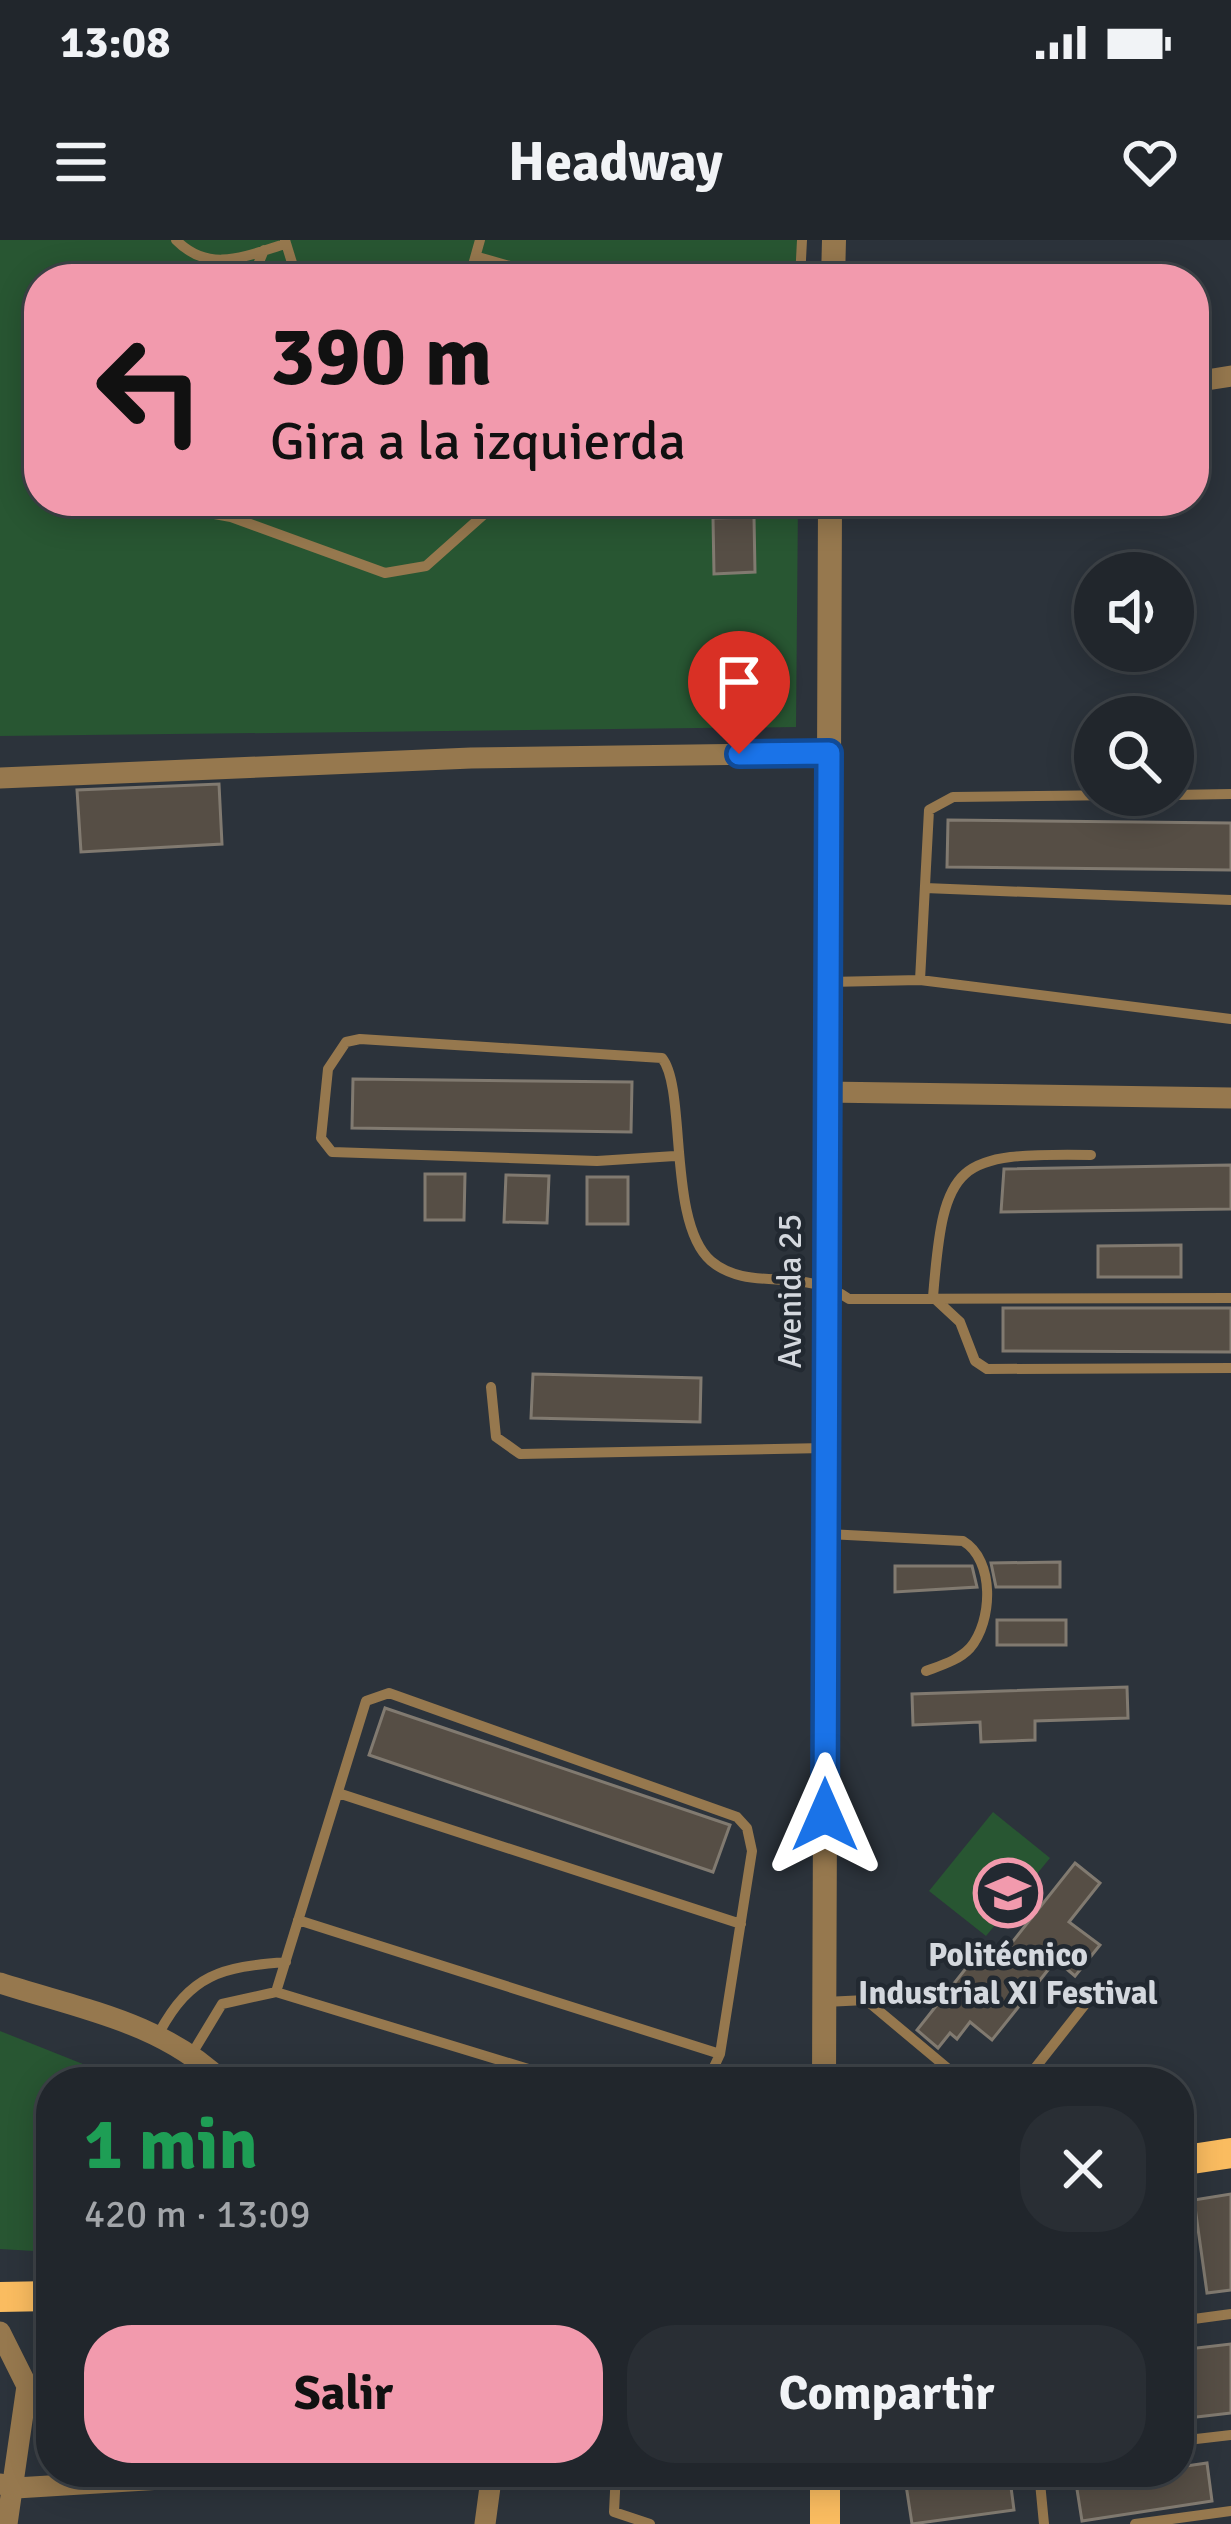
<!DOCTYPE html>
<html lang="es">
<meta charset="utf-8">
<style>
:root{--surface:#21262c;--page:#292e34;--text:#f1f3f6;--muted:#a2a5a9;--line:#3e4348;--accent:#f29aad}
body{margin:0;font-family:Signika,sans-serif;background:var(--page);color:var(--text);height:100vh;display:flex;flex-direction:column;font-size:45px;white-space:nowrap}
*{box-sizing:border-box;margin:0}
p{font-size:39px;color:var(--muted)}
.icon{flex:none;width:66px;height:66px;fill:none;stroke:currentColor;stroke-width:2;stroke-linecap:round;stroke-linejoin:round}
.map{position:relative;flex:1;overflow:hidden}
.panel{position:absolute;left:36px;top:1827px;width:1158px;height:420px;display:flex;flex-direction:column;background:var(--surface);border-radius:48px;box-shadow:0 6px 30px #0003,0 0 0 3px var(--line)}
.panel>*{flex:none}
.banner{position:absolute;left:24px;top:24px;width:1185px;height:252px;border-radius:48px;box-shadow:0 6px 30px #0003,0 0 0 3px var(--line);background:#f29aad;color:#111;overflow:hidden}
.controls{position:absolute;left:1074px;top:312px;display:grid;gap:24px}
.controls a{display:grid;place-items:center;width:120px;height:120px;border-radius:50%;background:var(--surface);box-shadow:0 6px 30px #0003,0 0 0 3px var(--line);font-size:60px}
.pin{position:absolute;display:grid;place-items:center;width:102px;height:102px;color:#fff;margin:-123px -51px;border-radius:50% 50% 50% 0;rotate:-45deg;box-shadow:0 0 12px #0007}
.pin .icon{rotate:45deg}
.me{position:absolute;width:132px;margin:-66px;rotate:0deg;stroke-linejoin:round;filter:drop-shadow(0 0 9px #0008)}
.turn{display:flex;align-items:center;gap:42px;height:252px;padding:0 48px;font-size:54px}
.turn .icon{width:156px;height:156px;stroke-width:2.5}
.turn b{display:block;font-size:84px;line-height:102px}
.round{display:grid;place-items:center;flex:none;width:126px;height:126px;border-radius:48px;background:var(--page)}
.summary{display:flex;align-items:center;justify-content:space-between;height:204px;padding:0 48px}
h1{font-size:72px;font-weight:700;line-height:90px;color:#1e9e55}
.button{display:flex;gap:24px;margin-top:auto;padding:24px 48px}
.button a{flex:1;height:138px;border-radius:48px;background:var(--accent);color:#111;font-size:48px;font-weight:700;line-height:138px;text-align:center}
.button a+a{background:var(--page);color:var(--text)}
.status{display:flex;justify-content:space-between;align-items:center;height:84px;padding:0 60px;background:var(--surface);direction:ltr}
.status svg{height:33px;fill:currentColor}
header{display:flex;justify-content:space-between;align-items:center;height:156px;padding:0 48px;background:var(--surface);font-size:54px;font-weight:700}
.map>svg:first-child{display:block}
.green{fill:#285632}
.building{fill:#564e45;stroke:#817a70;stroke-width:3}
.lines{fill:none;stroke-linecap:round;stroke-linejoin:round}
.service{stroke:#96784e;stroke-width:10}
.minor{stroke:#96784e;stroke-width:21}
.tertiary{stroke:#96784e;stroke-width:24}
.primary{stroke:#fabc60;stroke-width:30}
.route-casing{stroke:#114b97;stroke-width:30}
.route{stroke:#1a73e8;stroke-width:21}
.labels{text-anchor:middle;stroke-width:9;stroke-linejoin:round;paint-order:stroke}
.street-label{font-size:33px;fill:#d4d8de;stroke:#222931}
.poi-label{font-size:33px;font-weight:bold;fill:#d4d8de;stroke:#222931}
</style>
<div class="status"><b>13:08</b><svg viewBox="0 0 49 12"><path d="M0 12V9h3v3zM5 12V6h3v6zM10 12V3h3v9zM15 12V0h3v12zM26 1h20v11H26zM47 4h2v5h-2z"/></svg></div>
<header><svg class="icon" aria-label="menu" viewBox="0 0 24 24"><path d="M4 6h16M4 12h16M4 18h16"/></svg>Headway<svg class="icon" aria-label="heart" viewBox="0 0 24 24"><path d="M12 20l-8-8c-3-5 5-10 8-4 3-6 11-1 8 4z"/></svg></header>
<div class="map">
<svg width="1231" height="2284" viewBox="0 0 1231 2284">
<rect width="100%" height="100%" fill="#2c333b"/>
<path class="green" d="M0,0H800V39H39V261H798L796,487L0,496Z
M993,1572L1050,1618L986,1696L929,1651Z
M0,1791L128,1842H51V2012L0,2009Z"/>
<path class="building" d="M754,277L755,332L714,334L713,278Z
M219,544L222,604L81,612L77,550Z
M948,580L1231,583V630L947,627Z
M353,839L632,842L631,892L352,888Z
M1231,925V969L1001,972L1004,929Z
M425,934H465L464,980H425Z
M506,935L549,936L547,983L504,982Z
M587,937H628V984H587Z
M1181,1005V1037H1098V1006Z
M1003,1068H1231V1112L1003,1111Z
M533,1134L701,1138L700,1182L531,1178Z
M1060,1322V1347H996L991,1323Z
M895,1326H972L977,1347L895,1352Z
M997,1380H1066V1405H997Z
M1127,1447L1128,1478L1035,1481V1500L981,1502L980,1482L913,1485L912,1454Z
M385,1468L730,1585L713,1632L369,1515Z
M1075,1623L1100,1643L1069,1682L1100,1705L1075,1736L1056,1720L992,1800L970,1782L957,1799L950,1793L938,1808L917,1790L986,1703L1002,1715Z
M1231,1954V2050L1207,2053L1194,1960Z
M1231,2104V2173L1179,2179V2110Z
M1207,2223L1212,2261L1082,2281L1076,2243L1179,2232V2227Z
M904,2232H1009L1014,2270L912,2284Z"/>
<g class="lines">
<path class="service" d="M176,0C209,34 246,16 285,4
M285,0L297,39
M478,17L555,39
M252,39L264,10
M469,39L480,0
M800,39L802,0
M142,261L231,277L385,333L426,326L499,261
M1173,555L1231,554
M925,648L1231,660
M920,740L929,570L953,557L1124,555
M829,742L920,740L1231,779
M675,916L597,921L332,912L321,898L328,829L346,802L360,799L662,818C687,849 667,983 711,1021C749,1053 802,1026 849,1059L1231,1058
M933,1057L960,1082L975,1121L987,1129L1231,1128
M933,1057C944,920 955,913 1091,915
M491,1147L496,1197L520,1214L825,1208
M828,1294L963,1301C995,1320 993,1381 970,1408C959,1420 942,1425 926,1431
M338,1553L741,1684
M298,1680L720,1814
M276,1752L366,1461L389,1453L737,1577L747,1588L752,1611L720,1814L707,1842
M825,1762L866,1760L964,1842
M159,1793C191,1734 221,1727 286,1722
M193,1812L222,1764L276,1752L571,1842
M1024,1842L1098,1748
M1179,2081L1231,2074
M1179,2201L1231,2195
M616,2232L614,2272L650,2284
M1039,2232L1044,2284
M1135,2284L1231,2271"/>
<path class="minor" d="M1194,142L1231,136
M0,538L471,518L829,513
M825,852L1231,858
M0,1743C80,1769 162,1782 223,1842
M0,2092L27,2146L7,2284
M0,2244L16,2248L278,2232
M485,2284L492,2232"/>
<path class="tertiary" d="M833,39L834,0
M824,1842L830,261"/>
<path class="primary" d="M1179,1921L1231,1913
M0,2057L51,2056
M825,2232V2284"/>
</g>
<g class="lines">
<defs>
<path id="route" d="M739,514L829,513L825,1575"/>
</defs>
<use href="#route" class="route-casing"/>
<use href="#route" class="route"/>
</g>
<defs>
<symbol id="school-ring" viewBox="-11 -11 22 22"><circle r="9.5" fill="#222931" stroke="#f29aad" stroke-width="1.5"/><path d="M0-5L7-2L0 1L-7-2ZM-4 1L0 2.5L4 1V4Q0 6-4 4Z" fill="#f29aad"/></symbol>
</defs>
<g fill-rule="evenodd">
<use href="#school-ring" x="970" y="1615" width="76" height="76"/>
</g>
<g class="labels">
<g class="street-label">
<text transform="translate(789 1051) rotate(-90)" y="12">Avenida 25</text>
</g>
<g class="poi-label">
<text x="1008" y="1726">Politécnico<tspan x="1008" dy="38">Industrial XI Festival</tspan></text>
</g>
</g>
</svg>
<div class="controls">
<a><svg class="icon" aria-label="sound" viewBox="0 0 24 24"><path d="M4 9h4l5-4v14l-5-4H4zM17 9q2 3 0 6"/></svg></a>
<a><svg class="icon" aria-label="search" viewBox="0 0 24 24"><circle cx="10" cy="10" r="6"/><path d="M15 15l6 6"/></svg></a>
</div>
<div class="pin" style="left:739px;top:514px;background:#d93025"><svg class="icon" aria-label="arrive" viewBox="0 0 24 24"><path d="M6 21V4h12l-3 4 3 4H6"/></svg></div>
<svg class="me" style="left:825px;top:1575px" viewBox="-20 -20 40 40"><path d="M0-17L14 15 0 8-14 15z" fill="#1a73e8" stroke="#fff" stroke-width="4"/></svg>
<div class="banner">
<div class="turn"><svg class="icon" aria-label="left" viewBox="0 0 24 24"><path d="M17 20v-9H6M10 6l-5 5 5 5"/></svg><div><b>390 m</b>Gira a la izquierda</div></div>
</div>
<section class="panel">
<div class="summary"><div><h1>1 min</h1><p>420 m · 13:09</p></div><a class="round"><svg class="icon" aria-label="close" viewBox="0 0 24 24"><path d="M6 6l12 12M18 6L6 18"/></svg></a></div>
<div class="button"><a>Salir</a><a>Compartir</a></div>
</section>
</div>
